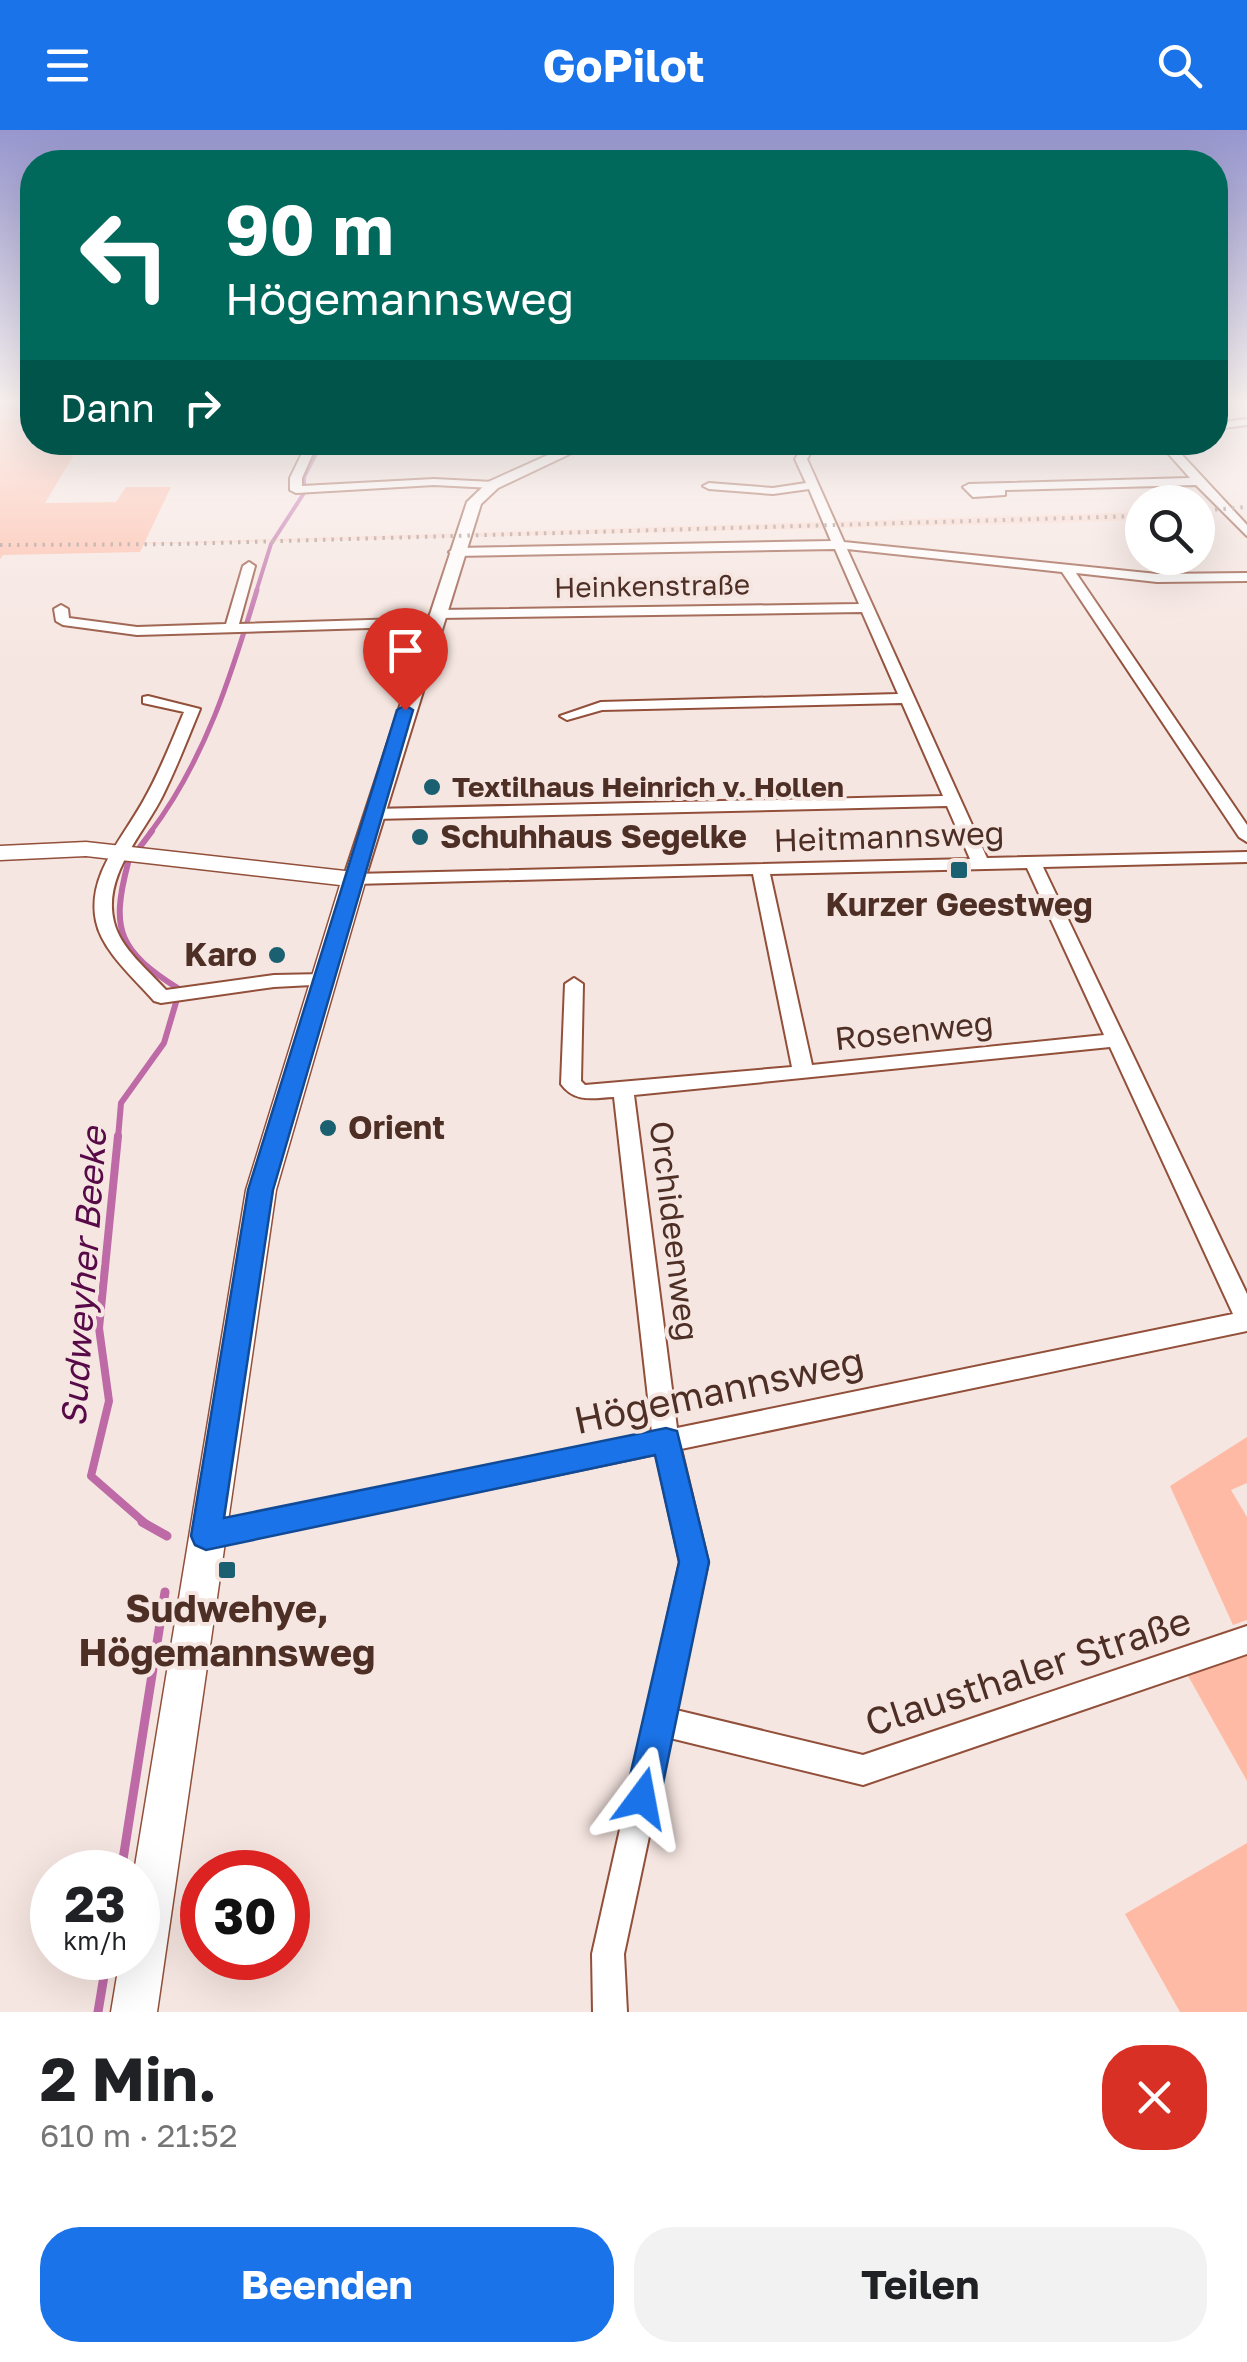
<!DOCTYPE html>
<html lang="de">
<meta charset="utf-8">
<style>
:root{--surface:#fff;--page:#f2f2f2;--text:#202124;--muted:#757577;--accent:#1a73e8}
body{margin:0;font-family:"Golos Text",sans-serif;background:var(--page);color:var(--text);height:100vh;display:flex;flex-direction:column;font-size:38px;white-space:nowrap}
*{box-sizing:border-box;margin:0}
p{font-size:32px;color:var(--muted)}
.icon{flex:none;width:55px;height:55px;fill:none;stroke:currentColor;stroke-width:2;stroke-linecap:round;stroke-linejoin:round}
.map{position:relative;height:1882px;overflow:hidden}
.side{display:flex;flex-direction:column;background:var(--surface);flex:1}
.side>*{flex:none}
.guide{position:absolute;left:20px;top:20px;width:1208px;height:305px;border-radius:40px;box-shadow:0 10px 40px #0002;background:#00695c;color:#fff;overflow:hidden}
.buttons{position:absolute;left:1125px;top:355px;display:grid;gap:20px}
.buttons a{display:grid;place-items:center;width:90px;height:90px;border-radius:50%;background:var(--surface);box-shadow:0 10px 40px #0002;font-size:50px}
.speed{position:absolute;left:30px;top:1720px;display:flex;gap:20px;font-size:50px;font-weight:700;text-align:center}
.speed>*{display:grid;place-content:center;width:130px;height:130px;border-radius:50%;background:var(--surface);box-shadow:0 10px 40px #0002;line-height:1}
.speed small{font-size:25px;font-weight:400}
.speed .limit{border:15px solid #d22;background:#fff;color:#111}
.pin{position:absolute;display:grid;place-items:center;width:85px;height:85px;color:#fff;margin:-102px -42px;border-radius:50% 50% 50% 0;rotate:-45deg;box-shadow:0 0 10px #0007}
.pin .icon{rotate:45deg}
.me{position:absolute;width:110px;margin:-55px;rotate:13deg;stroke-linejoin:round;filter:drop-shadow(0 0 8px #0008)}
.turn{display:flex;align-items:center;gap:35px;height:210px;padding:0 40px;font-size:45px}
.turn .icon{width:130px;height:130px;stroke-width:2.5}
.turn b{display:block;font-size:70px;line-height:85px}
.then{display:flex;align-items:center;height:95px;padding:0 40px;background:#0003;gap:20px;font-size:38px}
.round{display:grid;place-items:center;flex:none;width:105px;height:105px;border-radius:40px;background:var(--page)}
.head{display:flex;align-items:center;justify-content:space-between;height:170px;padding:0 40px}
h1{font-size:60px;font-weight:700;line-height:75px}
.action{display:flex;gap:20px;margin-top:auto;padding:20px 40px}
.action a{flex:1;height:115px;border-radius:40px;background:var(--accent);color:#fff;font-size:40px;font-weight:700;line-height:115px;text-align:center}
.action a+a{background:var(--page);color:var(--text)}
header{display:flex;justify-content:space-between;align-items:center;height:130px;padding:0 40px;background:var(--accent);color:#fff;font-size:45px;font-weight:700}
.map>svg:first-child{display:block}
.built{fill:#fbd8cd}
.green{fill:#febaa5}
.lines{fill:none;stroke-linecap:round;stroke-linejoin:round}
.stream-far4{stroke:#bd6aa7;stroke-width:4}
.stream-far3{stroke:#bd6aa7;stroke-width:5}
.stream-far2{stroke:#bd6aa7;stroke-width:6}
.stream-far1{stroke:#bd6aa7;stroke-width:8}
.stream{stroke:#bd6aa7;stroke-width:9}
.minor-casing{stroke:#924f3a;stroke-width:4}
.tertiary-casing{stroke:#924f3a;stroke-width:4}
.secondary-casing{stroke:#924f3a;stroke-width:3}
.minor{fill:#fff;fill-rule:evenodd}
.tertiary{fill:#fff;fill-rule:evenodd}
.secondary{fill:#fff;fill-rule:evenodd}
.rail{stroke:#a28b84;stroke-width:4;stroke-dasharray:2.5 6;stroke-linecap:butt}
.route{fill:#1a73e8;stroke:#114b97;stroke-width:2.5}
.poi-dot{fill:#1a6071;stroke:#f6e6e1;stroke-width:4}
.labels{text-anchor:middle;stroke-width:8;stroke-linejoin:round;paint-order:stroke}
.far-street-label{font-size:28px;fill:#4e2f26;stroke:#f6e6e1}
.far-poi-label{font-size:28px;font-weight:bold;fill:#4e2f26;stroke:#f6e6e1;text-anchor:start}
.poi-label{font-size:32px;font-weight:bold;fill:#4e2f26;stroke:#f6e6e1;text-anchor:start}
.street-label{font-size:32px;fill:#4e2f26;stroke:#f6e6e1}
.water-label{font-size:35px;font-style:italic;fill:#570948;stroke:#f6e6e1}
.near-street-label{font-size:38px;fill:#4e2f26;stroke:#f6e6e1}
.near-poi-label{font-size:38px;font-weight:bold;fill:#4e2f26;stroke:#f6e6e1}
</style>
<header><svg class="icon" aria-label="menu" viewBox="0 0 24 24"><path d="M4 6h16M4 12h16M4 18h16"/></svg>GoPilot<svg class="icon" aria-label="search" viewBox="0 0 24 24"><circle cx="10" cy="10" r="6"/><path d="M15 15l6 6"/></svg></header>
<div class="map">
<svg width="1247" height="1882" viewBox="0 0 1247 1882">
<rect width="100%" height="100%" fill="#f6e6e1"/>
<path class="built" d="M1142,382V390L1053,393L0,418V412H176Z"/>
<path class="green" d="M0,271H32V312L81,313L45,373L116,372L126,357H171L140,422L3,425L0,429Z
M1247,1307V1353L1231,1360L1247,1387V1490L1233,1495L1170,1356Z
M1247,1525V1651L1187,1544Z
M1247,1713V1882H1180L1125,1784Z"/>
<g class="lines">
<path class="stream-far4" d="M256,462L271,414L304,363V347L320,316"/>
<path class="stream-far3" d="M150,703C205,630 231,546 257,460"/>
<path class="stream-far2" d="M140,717L152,701
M128,733C110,801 119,821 179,859
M118,1008L121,973L164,913L177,869"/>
<path class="stream-far1" d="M118,1006L99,1198L109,1271L91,1346L146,1394"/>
<path class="stream" d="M142,1392L167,1406
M121,1742L165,1462
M98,1882L107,1828"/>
<defs>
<path id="minor" d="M1247,289V295L1215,299V293Z
M302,312L317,314L302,348V356L434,349L493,352L499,355L493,358L434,355L296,363L290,360V348L306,315Z
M806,312H817L807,329L844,412L1157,444L1247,443V451L1157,452L1076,443L1247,695V712L1239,707L1062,442L847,419L987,728L1247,722V732L1043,737L1247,1164V1201L681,1319L708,1432L676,1580L863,1625L1247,1496V1524L863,1655L670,1608L624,1824L627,1882H593L592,1824L680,1432L656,1324L206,1418L197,1415L193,1406L197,1397L206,1394L652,1303L614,967C592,968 575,973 561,954L565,854L574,848L583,854L581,951L585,955L792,937L753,744L354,754L345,749L354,744L970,729L947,676L373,689L365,684L373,679L943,666L902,573L602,580L567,590L560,586L601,572L898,564L862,482L437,488L430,484L437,480L859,474L835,419L455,426L449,422L455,418L831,411L809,359L773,364L709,359L703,356L709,353L773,358L806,353L795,329ZM1027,738L1104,905L812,935L770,744ZM1110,917L1233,1184L677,1298L634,965Z
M1158,312H1170L1247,395V406L1196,355L1005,360V365L973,367L963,357L969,354L1190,348Z
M249,432L255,436L239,494L435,488L442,492L435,496L137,505L63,495L56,491L54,479L61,475L68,479L69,488L137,497L226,494L243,436Z
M148,566L200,579C188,608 177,637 163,665C144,704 102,745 114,792C120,818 149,841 166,860L274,845L324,844L331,846L333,850L331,854L274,857L161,873L154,871C135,849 102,821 96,791C86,744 126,705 146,666C161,639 172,610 184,582L143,573V567Z"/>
<path id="tertiary" d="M577,312H595L498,358L481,374L365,749L362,754H346L343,749L467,372L488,352Z"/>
<path id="secondary" d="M86,712L354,742L366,749L276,1060L157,1882H111L120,1828H138V1742H134L246,1060L340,755L86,726L0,730V716Z"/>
</defs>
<use href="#minor" class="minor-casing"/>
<use href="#tertiary" class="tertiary-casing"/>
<use href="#secondary" class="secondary-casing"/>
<use href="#minor" class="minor"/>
<use href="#tertiary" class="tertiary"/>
<use href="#secondary" class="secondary"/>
<path class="rail" d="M1198,381L1247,377
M0,415L178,414L1142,386"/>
</g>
<linearGradient id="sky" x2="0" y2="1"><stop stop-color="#9796ce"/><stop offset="0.51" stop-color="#fbf4f2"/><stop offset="1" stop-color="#fbf4f2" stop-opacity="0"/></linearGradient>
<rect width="1247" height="534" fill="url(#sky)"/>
<path class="route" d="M405,575L413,580L273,1060L224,1388L666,1298L677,1301L709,1432L660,1668L655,1680L642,1685L630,1680L625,1668L679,1432L655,1325L206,1420L195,1415L191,1406L248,1060L397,580Z"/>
<g class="poi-dot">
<circle cx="432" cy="657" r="10"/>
<circle cx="420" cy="707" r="10"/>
<rect x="949" y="730" width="20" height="20" rx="5"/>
<circle cx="277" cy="825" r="10"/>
<circle cx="328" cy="998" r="10"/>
<rect x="217" y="1430" width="20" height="20" rx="5"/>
</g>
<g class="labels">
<g class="far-street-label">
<text transform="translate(652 456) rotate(-1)" y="10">Heinkenstraße</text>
</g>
<g class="far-poi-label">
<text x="452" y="667">Textilhaus Heinrich v. Hollen</text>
</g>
<g class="poi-label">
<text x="440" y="718">Schuhhaus Segelke</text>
<text x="959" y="786" text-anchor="middle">Kurzer Geestweg</text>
<text x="257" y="836" text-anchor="end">Karo</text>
<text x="348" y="1009">Orient</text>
</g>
<g class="street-label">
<text transform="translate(889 707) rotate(-2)" y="11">Heitmannsweg</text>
<text transform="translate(914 901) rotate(-6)" y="11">Rosenweg</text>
<text transform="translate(674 1101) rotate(83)" y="11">Orchideenweg</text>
</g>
<g class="water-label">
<text transform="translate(84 1147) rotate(-86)" y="12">Sudweyher Beeke</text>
</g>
<g class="near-street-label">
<text transform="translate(719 1261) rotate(-12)" y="13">Högemannsweg</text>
<text transform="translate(1028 1542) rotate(-18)" y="13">Clausthaler Straße</text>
</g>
<g class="near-poi-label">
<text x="227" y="1492">Sudwehye,<tspan x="227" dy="44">Högemannsweg</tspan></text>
</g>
</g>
</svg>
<div class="buttons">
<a><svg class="icon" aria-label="search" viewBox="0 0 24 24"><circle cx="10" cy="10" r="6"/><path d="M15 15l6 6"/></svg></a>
</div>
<div class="speed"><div>23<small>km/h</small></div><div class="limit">30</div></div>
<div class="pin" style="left:405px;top:580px;background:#d93025"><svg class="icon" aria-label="arrive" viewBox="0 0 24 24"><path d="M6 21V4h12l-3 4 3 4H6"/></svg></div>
<svg class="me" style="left:642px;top:1668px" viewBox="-20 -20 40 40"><path d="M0-17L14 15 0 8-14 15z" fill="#1a73e8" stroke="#fff" stroke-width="4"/></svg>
<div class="guide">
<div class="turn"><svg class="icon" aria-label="left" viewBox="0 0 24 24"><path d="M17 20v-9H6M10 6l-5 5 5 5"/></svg><div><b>90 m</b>Högemannsweg</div></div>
<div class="then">Dann<svg class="icon" aria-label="right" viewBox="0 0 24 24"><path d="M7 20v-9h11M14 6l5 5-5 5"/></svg></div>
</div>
</div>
<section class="side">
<div class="head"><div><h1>2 Min.</h1><p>610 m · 21:52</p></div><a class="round" style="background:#d93025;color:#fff"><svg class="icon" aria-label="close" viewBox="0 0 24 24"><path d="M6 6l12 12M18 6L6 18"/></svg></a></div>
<div class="action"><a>Beenden</a><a>Teilen</a></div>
</section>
